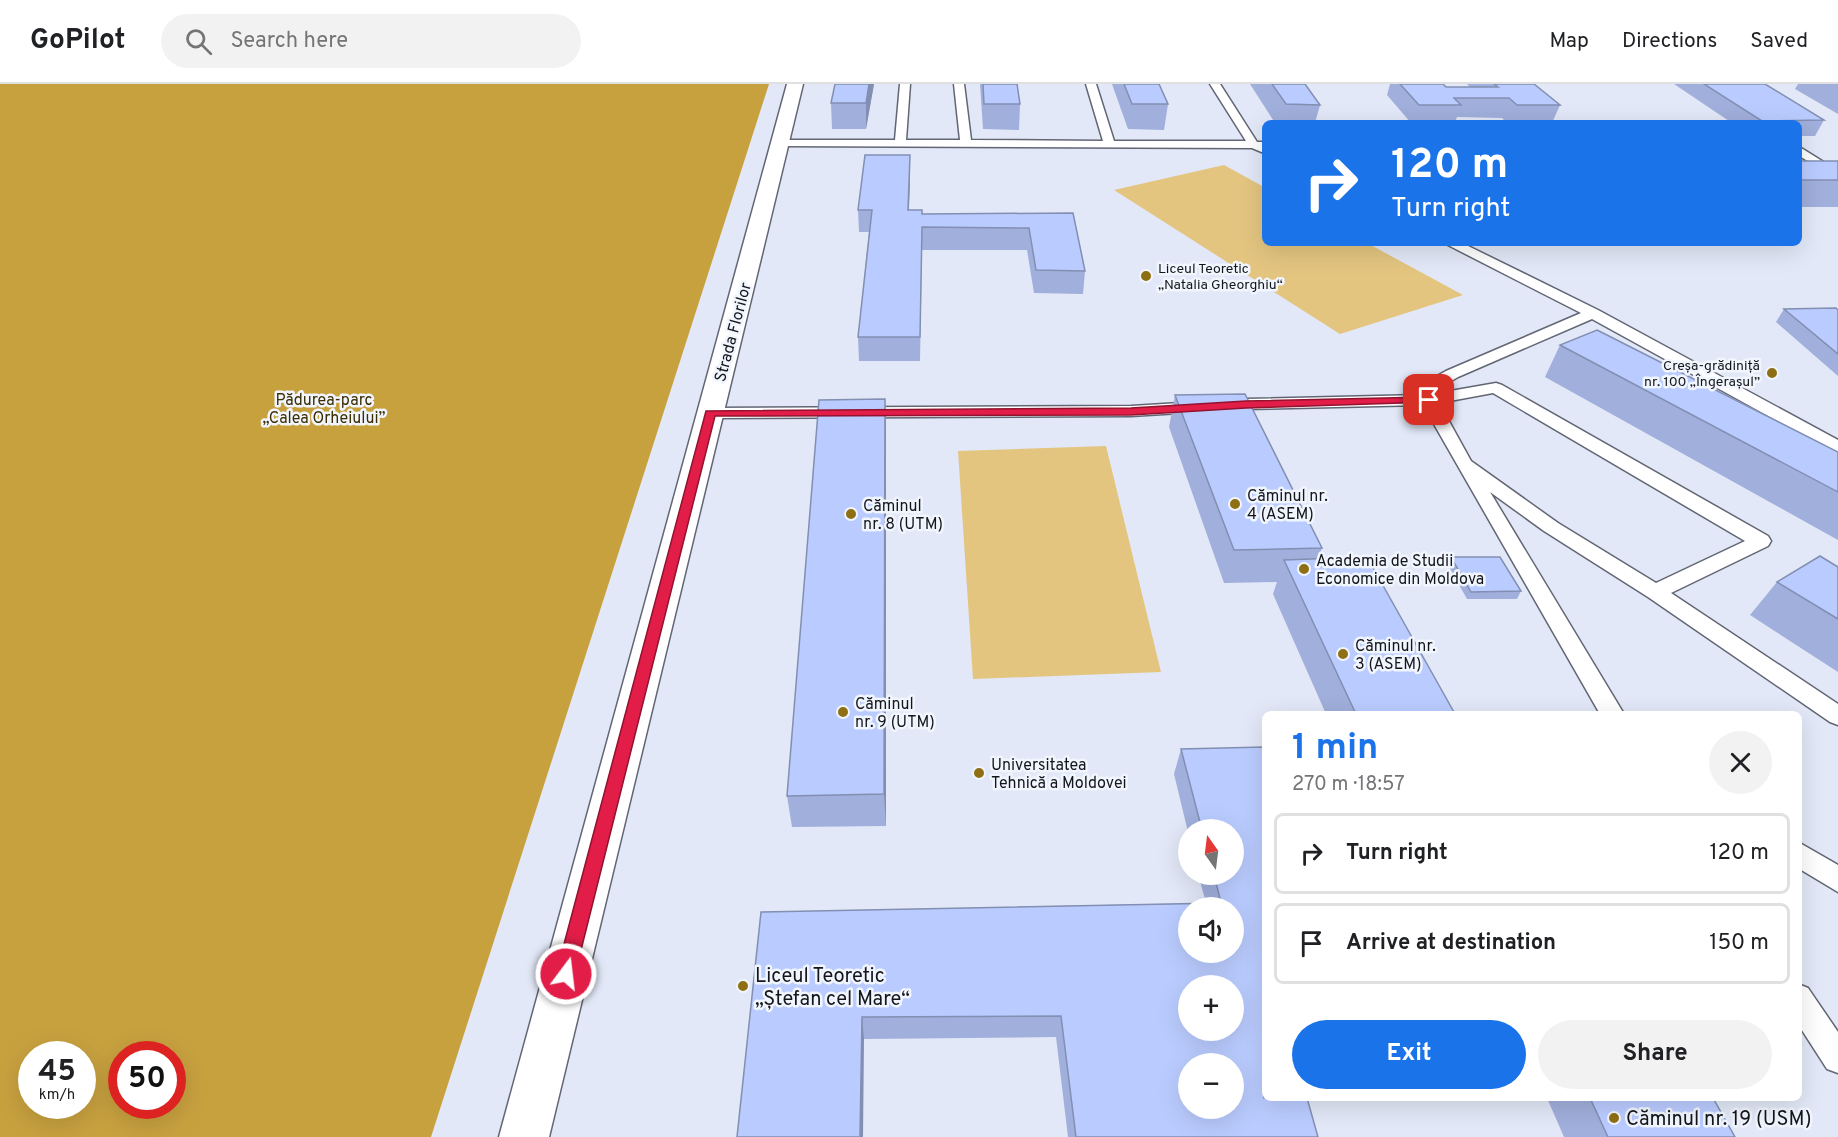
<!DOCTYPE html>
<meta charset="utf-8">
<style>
:root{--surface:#fff;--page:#f2f2f2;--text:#202124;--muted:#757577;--line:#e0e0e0;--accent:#1a73e8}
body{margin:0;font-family:Overpass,sans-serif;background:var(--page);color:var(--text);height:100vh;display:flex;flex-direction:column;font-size:22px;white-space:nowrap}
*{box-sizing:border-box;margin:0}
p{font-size:20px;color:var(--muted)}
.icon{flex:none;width:33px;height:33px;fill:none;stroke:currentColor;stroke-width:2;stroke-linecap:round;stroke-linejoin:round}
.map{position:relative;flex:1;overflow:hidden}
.sheet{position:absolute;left:1262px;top:627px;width:540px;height:390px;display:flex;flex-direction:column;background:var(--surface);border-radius:9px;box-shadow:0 6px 24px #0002}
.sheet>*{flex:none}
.banner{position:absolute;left:1262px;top:36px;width:540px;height:126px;border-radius:9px;box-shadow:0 6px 24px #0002;background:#1a73e8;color:#fff;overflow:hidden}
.needle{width:39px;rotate:346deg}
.tools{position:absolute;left:1178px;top:735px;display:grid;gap:12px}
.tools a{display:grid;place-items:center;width:66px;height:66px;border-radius:50%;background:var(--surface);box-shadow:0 6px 24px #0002;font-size:30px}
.speed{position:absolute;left:18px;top:957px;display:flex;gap:12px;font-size:30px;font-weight:700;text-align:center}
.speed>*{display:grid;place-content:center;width:78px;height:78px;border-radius:50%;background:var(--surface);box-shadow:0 6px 24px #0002;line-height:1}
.speed small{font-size:15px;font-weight:400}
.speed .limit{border:9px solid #d22;background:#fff;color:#111}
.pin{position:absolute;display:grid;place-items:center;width:51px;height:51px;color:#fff;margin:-26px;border-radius:12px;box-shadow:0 3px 9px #0006}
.me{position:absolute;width:66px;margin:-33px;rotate:15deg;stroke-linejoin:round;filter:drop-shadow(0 0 4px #0008)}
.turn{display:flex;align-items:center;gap:21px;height:126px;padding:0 30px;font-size:27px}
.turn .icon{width:78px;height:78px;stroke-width:2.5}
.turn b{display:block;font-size:42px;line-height:51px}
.round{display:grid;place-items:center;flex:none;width:63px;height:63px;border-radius:32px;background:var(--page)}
.overview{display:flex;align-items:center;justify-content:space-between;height:102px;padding:0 30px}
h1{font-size:36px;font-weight:700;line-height:45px;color:var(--accent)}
.primary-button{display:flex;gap:12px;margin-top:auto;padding:12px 30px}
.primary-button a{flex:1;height:69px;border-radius:36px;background:var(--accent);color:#fff;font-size:24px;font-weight:700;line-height:69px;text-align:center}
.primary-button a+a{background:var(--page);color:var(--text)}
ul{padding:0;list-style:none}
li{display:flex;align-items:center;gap:18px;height:81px;margin:0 12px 9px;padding:0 18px;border:3px solid var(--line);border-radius:9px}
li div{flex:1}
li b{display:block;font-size:22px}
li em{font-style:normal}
header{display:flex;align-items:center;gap:36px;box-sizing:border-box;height:84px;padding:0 30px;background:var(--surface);border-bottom:2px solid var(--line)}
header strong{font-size:28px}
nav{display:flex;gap:33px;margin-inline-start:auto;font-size:21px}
.search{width:420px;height:54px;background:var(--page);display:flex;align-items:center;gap:15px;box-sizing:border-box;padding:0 21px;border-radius:33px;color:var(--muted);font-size:22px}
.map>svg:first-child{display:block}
.green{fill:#e3c580}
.forest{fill:#c8a13f;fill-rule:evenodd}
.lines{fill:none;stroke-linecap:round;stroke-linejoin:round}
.lane-casing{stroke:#626674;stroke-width:3}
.secondary-casing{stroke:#626674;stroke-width:3}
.lane{fill:#fff;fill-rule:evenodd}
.secondary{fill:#fff;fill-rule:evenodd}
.wall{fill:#a0afdb}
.shaded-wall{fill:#828fb2}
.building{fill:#baccff;stroke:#828fb2;stroke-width:1.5;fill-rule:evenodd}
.route{fill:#e11d48;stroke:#92132f;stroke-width:1.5}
.poi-dot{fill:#8f6f13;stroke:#f1f5fe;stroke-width:2}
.labels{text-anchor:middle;stroke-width:5;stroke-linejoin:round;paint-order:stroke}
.far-poi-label{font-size:14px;fill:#14161b;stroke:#f1f5fe;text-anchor:start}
.street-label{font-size:16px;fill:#14161b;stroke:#f1f5fe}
.park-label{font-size:16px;fill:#3d2d02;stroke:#f1f5fe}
.poi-label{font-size:16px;fill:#14161b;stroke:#f1f5fe;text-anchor:start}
.near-poi-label{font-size:20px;fill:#14161b;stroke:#f1f5fe;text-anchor:start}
</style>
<header>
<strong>GoPilot</strong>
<div class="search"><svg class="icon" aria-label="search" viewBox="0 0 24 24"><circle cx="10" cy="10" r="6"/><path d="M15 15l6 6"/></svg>Search here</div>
<nav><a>Map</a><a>Directions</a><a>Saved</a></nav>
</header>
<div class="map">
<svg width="1838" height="1053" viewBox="0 0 1838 1053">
<rect width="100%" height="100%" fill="#e2e8f7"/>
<path class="green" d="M1224,81L1264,103V159H1367L1463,211L1340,250L1114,106Z
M1106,362L1161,588L973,595L958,367Z"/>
<path class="forest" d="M0,0H769L431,1053H0ZM32,970H82V1022H32ZM172,970V1022H122V970Z"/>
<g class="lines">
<defs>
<path id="lane" d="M900,0H910L906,56H960L954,0H964L971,56L1103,57L1086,0H1096L1114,57H1246L1210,0H1220L1257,58H1264V69L1252,64L781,62L775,59L781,56H895Z
M1798,62L1838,87V96L1798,71Z
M1444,159H1462L1598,226L1838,356V368L1832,367L1592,235L1458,293L1441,303L1439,309L1496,299L1502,301L1768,452L1771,457L1768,462L1671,509L1838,620V641L1830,638L1648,513L1544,447L1490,408L1624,630H1600L1423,321L1246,325L1131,332L710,334L702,329L710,324L1131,322L1246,315L1422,311L1428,297L1446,287L1581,229ZM1493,309L1745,457L1656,499L1558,439L1471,377L1439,319Z
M1798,758L1838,781V808L1798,784Z
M1798,900L1808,904L1838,948V989L1827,985L1798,940Z"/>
<path id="secondary" d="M787,0H803L549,1053H499Z"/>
</defs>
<use href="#lane" class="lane-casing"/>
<use href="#secondary" class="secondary-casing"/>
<use href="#lane" class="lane"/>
<use href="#secondary" class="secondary"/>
</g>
<path class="wall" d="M874,0L866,45H832L831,19Z
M980,0H1017L1020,20L1019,46L983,45Z
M1112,0H1159L1168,20L1164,46L1128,45Z
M1250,0H1305L1320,21L1315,39H1275Z
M1390,0H1443L1446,3H1470L1467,0H1534L1560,21L1552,39H1507L1502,34L1457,33L1455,39H1411L1387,11Z
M1674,0H1765L1824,36L1815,52H1798V39H1732Z
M1798,0H1838V30L1795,5Z
M1798,77H1838V123H1798Z
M910,92L909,126L922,130L1073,129L1085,187L1083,210L1034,209L1027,166H922L920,277H859L858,253L869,148H859L858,126Z
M1784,225L1838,226V292L1776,238Z
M1560,261L1838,368V456L1545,293Z
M1175,311L1322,464L1318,475L1455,630H1326L1273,510L1277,498L1224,499L1169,343Z
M885,315L886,347V742L792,743L787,712Z
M1451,473L1521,507L1517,515H1467L1448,481Z
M1838,483V588L1750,531L1777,498Z
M1264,663V1014L1318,1053H1068L1056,953L864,955L761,828L1206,819L1198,790H1233V746H1188V748L1174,690L1181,665Z
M1547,1014H1713L1735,1053H1564Z"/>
<path class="shaded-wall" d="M869,0H874L866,45V19Z
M910,71V92L908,148V126Z
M885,315L886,347V742L884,710Z
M862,933L864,955L863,1053H860Z"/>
<path class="building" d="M835,0H869L866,19H831Z
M983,0H1017L1020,20H984Z
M1124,0H1159L1168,20H1132Z
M1272,0H1305L1320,21L1286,20Z
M1400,0H1443L1446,3H1498L1494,0H1534L1560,21H1517L1509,14H1454L1461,21H1419Z
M1704,0H1765L1824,36L1762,37Z
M865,71H910L908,126H922V130L1073,129L1085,187L1036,186L1029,144L922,143L920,253H858L872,126H858Z
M1798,77H1838V96H1798Z
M1836,224L1838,226V270L1784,225Z
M1597,246L1838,368V408L1560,261Z
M1245,310L1322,464L1234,466L1175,311Z
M885,315L884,710L787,712L819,316Z
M1820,472L1838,483V535L1777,498Z
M1367,473L1455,630H1356L1284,476Z
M1451,473H1500L1521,507L1471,508Z
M1264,663V1014H1307L1318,1053H1076L1061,932L862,933L860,1053H737L761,828L1221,819L1214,790H1233V746H1202L1181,665ZM1188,824H1233V868H1188ZM1188,902H1233V946H1188ZM1188,980H1233V1024H1188Z
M1590,1014H1713L1735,1053H1608Z"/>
<path class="route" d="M1429,313L1432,314V318L1246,324L1131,331L715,332L575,890L572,897L566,899L559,897L556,890L706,327L1131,324L1246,317Z"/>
<g class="poi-dot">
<circle cx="1146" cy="192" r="6"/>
<circle cx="1772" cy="289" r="6"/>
<circle cx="1235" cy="420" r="6"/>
<circle cx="851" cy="430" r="6"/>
<circle cx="1304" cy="485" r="6"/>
<circle cx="1343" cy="570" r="6"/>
<circle cx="843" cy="628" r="6"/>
<circle cx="979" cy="689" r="6"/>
<circle cx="743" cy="902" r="6"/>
<circle cx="1614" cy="1034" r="6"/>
</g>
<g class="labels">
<g class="far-poi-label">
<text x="1158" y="189">Liceul Teoretic<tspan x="1158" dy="16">„Natalia Gheorghiu“</tspan></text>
<text x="1760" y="286" text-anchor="end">Creșa-grădiniță<tspan x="1760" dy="16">nr. 100 „Îngerașul”</tspan></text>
</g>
<g class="street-label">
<text transform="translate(732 248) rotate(-75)" y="6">Strada Florilor</text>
</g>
<g class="park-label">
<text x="324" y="321">Pădurea-parc<tspan x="324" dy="18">„Calea Orheiului”</tspan></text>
</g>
<g class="poi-label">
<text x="1247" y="417">Căminul nr.<tspan x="1247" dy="18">4 (ASEM)</tspan></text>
<text x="863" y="427">Căminul<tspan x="863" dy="18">nr. 8 (UTM)</tspan></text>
<text x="1316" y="482">Academia de Studii<tspan x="1316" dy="18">Economice din Moldova</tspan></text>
<text x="1355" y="567">Căminul nr.<tspan x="1355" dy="18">3 (ASEM)</tspan></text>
<text x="855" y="625">Căminul<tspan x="855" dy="18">nr. 9 (UTM)</tspan></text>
<text x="991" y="686">Universitatea<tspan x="991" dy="18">Tehnică a Moldovei</tspan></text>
</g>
<g class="near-poi-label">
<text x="755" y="898">Liceul Teoretic<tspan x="755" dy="23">„Ștefan cel Mare“</tspan></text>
<text x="1626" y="1041">Căminul nr. 19 (USM)</text>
</g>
</g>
</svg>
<div class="tools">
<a><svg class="needle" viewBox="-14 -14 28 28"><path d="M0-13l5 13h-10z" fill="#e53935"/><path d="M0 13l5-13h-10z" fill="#757577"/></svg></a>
<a><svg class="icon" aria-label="sound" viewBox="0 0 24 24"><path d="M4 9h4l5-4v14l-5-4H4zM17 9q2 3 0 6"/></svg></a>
<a>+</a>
<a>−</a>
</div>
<div class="speed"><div>45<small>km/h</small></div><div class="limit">50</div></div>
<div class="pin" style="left:1429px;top:316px;background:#d93025"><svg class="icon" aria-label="arrive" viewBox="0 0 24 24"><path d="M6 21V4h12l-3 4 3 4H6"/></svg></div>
<svg class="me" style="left:566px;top:890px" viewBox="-20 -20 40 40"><circle r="17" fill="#e11d48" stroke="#fff" stroke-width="3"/><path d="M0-11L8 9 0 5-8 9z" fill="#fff"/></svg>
<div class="banner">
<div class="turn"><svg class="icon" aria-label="right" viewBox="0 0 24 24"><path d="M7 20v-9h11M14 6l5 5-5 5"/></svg><div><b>120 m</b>Turn right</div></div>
</div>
<section class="sheet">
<div class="overview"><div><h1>1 min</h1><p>270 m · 18:57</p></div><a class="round"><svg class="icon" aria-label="close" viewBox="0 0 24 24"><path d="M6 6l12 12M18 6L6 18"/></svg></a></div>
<ul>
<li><svg class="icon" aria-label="right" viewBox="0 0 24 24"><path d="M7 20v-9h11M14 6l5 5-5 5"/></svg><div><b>Turn right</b></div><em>120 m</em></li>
<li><svg class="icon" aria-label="arrive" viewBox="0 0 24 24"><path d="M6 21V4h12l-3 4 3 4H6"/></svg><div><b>Arrive at destination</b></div><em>150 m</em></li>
</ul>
<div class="primary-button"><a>Exit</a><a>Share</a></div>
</section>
</div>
